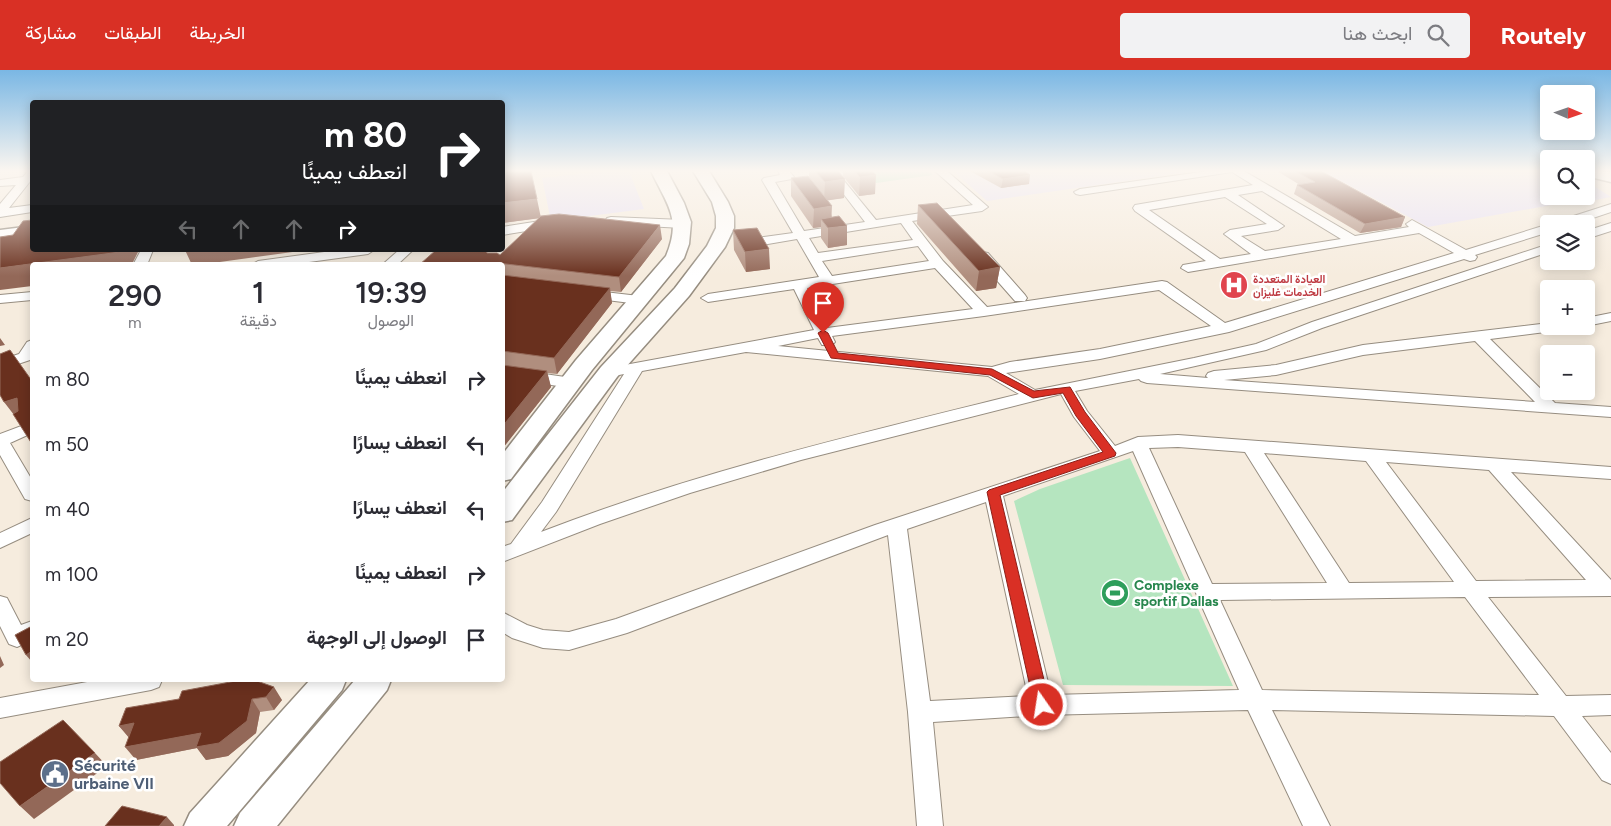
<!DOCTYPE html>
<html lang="ar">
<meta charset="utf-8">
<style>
:root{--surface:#fff;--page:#f2f2f3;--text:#2b2b33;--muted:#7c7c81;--accent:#d93025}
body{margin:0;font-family:Figtree,Vazirmatn,sans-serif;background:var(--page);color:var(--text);direction:rtl;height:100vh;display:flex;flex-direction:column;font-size:19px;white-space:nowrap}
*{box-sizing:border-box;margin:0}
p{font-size:16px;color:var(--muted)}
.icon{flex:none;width:28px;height:28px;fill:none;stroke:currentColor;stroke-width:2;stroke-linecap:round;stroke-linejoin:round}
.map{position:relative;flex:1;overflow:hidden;direction:ltr}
.panel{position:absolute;left:30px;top:192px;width:475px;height:420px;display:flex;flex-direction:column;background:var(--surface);border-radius:5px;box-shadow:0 2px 12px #0003;direction:rtl}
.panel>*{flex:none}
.top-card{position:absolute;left:30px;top:30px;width:475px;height:152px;border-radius:5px;box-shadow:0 2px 12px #0003;direction:rtl;background:#202124;color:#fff;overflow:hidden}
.needle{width:32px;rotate:92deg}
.tools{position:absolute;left:1540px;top:15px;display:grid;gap:10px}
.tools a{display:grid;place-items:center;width:55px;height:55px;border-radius:5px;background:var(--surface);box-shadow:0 2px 12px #0003;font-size:25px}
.pin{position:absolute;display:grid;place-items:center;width:42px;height:42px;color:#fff;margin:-51px -21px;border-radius:50% 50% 50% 0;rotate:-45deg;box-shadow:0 0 5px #0007}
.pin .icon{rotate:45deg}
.me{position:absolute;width:55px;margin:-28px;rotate:347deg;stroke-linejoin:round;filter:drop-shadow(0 0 4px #0008)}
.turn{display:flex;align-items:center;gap:18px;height:105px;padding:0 15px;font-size:22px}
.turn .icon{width:65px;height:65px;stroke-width:2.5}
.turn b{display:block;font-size:35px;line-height:42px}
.lanes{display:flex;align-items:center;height:48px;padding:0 15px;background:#0003;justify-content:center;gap:25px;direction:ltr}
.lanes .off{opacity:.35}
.eta{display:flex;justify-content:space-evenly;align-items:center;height:85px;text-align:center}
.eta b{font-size:30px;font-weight:600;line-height:35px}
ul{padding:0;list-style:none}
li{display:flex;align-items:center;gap:15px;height:65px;padding:0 15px}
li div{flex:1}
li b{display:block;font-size:19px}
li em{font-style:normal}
header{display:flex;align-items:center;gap:30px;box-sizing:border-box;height:70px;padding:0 25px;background:var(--accent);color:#fff}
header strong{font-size:24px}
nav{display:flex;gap:28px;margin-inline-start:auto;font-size:18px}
.search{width:350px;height:45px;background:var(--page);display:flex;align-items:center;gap:12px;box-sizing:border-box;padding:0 18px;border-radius:5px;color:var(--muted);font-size:19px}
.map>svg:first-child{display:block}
.education{fill:#e7e0f5}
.green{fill:#b5e5bf}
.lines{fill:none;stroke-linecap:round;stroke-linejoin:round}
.street-casing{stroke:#968d80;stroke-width:2}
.secondary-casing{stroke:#968d80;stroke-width:3}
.street{fill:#fff;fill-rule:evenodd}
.secondary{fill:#fff;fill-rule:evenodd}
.wall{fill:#b08e7e}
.shaded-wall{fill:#936858}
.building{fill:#69301e;stroke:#936858}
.route{fill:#d93025;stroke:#8d1f18}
.labels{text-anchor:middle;stroke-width:5;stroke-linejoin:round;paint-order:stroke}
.far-health-label{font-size:11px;font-weight:bold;fill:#be3a42;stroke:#fff;text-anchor:start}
.leisure-label{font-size:14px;font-weight:bold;fill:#27864d;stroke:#fff;text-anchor:start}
.near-service-label{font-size:16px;font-weight:bold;fill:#4e5e75;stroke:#fff;text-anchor:start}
</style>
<header>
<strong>Routely</strong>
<div class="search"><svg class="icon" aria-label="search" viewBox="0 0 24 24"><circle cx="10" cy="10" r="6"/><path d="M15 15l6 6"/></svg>ابحث هنا</div>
<nav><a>الخريطة</a><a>الطبقات</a><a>مشاركة</a></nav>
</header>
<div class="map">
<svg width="1611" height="756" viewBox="0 0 1611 756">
<rect width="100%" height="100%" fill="#f6ecde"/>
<path class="education" d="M604,101H629L644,139L551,151L542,108Z
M953,101H1194L987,131Z
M1322,101H1549V126H1586V111L1611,127L1579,133L1574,131L1428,157Z"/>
<path class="green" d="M864,101H928L933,105L876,113Z
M1130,388L1233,616L1063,615L1014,431L1040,419Z"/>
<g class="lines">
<defs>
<path id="street" d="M28,101H32V109L9,138L32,135V142L0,147V134L16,115L0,116V110L23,107Z
M778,101H789L794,107L792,109L775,112L804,161L865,152L826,101H836L876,150L973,135L935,101H947L988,137L982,141L912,151L943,191L987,237L1162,211L1167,212L1225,253L1454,183L1419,163L1188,202L1181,198L1183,195L1206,191L1135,141L1133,138L1135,135L1253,115L1232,102L1080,125L1076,124L1074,122L1080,119L1208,101H1244L1355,166L1409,157L1406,154L1412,150L1466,180L1549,154V162L1475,185L1477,187L1475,190L1470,191L1464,189L1229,262L1100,289L1006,303L1035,320L1194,288L1256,274L1312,252L1549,174V182L1322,258L1266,280L1160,304L1208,308L1206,306L1208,303L1214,301L1276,295L1363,275L1549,253V256H1568L1561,260L1490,269L1555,333L1611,337V347L1147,313L1141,311L1139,309L1075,321L1087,341L1115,376L1138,367L1178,365L1611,397V409L1511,402L1611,510V526L1488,527L1566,626L1611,625V645L1582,646L1611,683V714L1602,710L1554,646L1272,640L1330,756H1303L1248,640L1042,645L933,652L943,756H917L908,642L888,465L627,563L569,580L543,578L512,568L502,562V542L527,555L543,560L569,562L616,549L875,455L1100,381L1074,347L1061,324L801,390L690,423L600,454L502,492V477L511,474L542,432L624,304L609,307L603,305L601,302L603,299L814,260L794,219L708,232L701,228L708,224L819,207L797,169L750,177L744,173L750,169L793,163L762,110L764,108L780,105ZM1262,121L1341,169L1265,181L1241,166L1278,160L1284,156L1238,125ZM1225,127L1267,154L1230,160L1224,164L1251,184L1220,189L1149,140ZM901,153L913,170L818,183L809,168ZM918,176L929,191L832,206L822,191ZM935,198L973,239L827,258L807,218ZM1159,220L1211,256L1100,279L1010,292L992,297L778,276L818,268L822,275H832L835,272L832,266L984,246ZM1475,271L1535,332L1224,310L1276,305L1363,285ZM746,282L988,306L1019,324C858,364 696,402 541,462L556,442L642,301ZM1178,377L1245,382L1327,513L1212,514L1149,378ZM1133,381L1239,620L1051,625L1003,426ZM1264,383L1366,391L1454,512L1349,513ZM1386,392L1489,400L1586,510L1476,511ZM986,432L1028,626L930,631L907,459ZM1465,527L1539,625L1262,620L1220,530Z
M1611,134V142L1575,154H1556L1558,151Z
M611,147L683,150L689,154L683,158L607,154L605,151L607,148Z
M553,149L559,153L557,156L502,165V157Z
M1611,153V161L1586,169V161Z
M141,180H153L147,195H133Z
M339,180H374L368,184L287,195H251L258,191Z
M399,180H413L397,195H382Z
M983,182L988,183L1025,225L1027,228L1025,231H1015L978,189L976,186L978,183Z
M587,220L639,226L646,230L639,234L582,227L580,224L582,221Z
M32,222V230L0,233V225Z
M1611,243V251L1586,256V248Z
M32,270V287L30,290L0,300V290L19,284L27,272Z
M502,298L572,308L578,310L580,313L578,316L572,318L502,308Z
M32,352V363L10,373L32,410V431L25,429L0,385V364Z
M32,448V463L0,478V463Z
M0,526L7,528L21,555L32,551V570L17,577L9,574L0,556Z
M98,610H162L159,617L151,620L0,648V628Z"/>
<path id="secondary" d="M651,101H667L684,133L691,152L689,174L684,188L592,300L511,409L502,411V385L576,290L666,186C682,148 667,135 651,101Z
M693,101H709L728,132L734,146V158L725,177L689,226L617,307L512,450L502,452V423L601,297L675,218L707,176L716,158V146L712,132Z
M1586,101L1611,102V112L1586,106Z
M32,156V166L0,170V160Z
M310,610H346L342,620L227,756H184L190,743Z
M355,610H391L387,620L277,756H234L240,743Z"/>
</defs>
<use href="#street" class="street-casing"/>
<use href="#secondary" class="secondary-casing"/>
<use href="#street" class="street"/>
<use href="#secondary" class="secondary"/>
</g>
<path class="wall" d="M502,101L541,146L662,169L621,222L610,221L612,233L557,304L547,303L551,317L502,379V195H419L487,183L500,185L539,148L502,153Z
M809,101H838L844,128L827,130L832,147L847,175L828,178L821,168V157L813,158L791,126V108L809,107Z
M843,101H872L875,124L859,126L843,106Z
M970,101H1025L1029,114L1001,118Z
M1277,101H1321L1405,147L1401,157L1360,163L1294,124L1297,115H1300Z
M918,135L1000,197L996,218L976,221L917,154Z
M733,160L770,199L746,202L734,180Z
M241,610L282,630L274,640L260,642L256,663L228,686L206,690L197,678L136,690L129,667L119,656L179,629Z"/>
<path class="shaded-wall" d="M876,105L875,124L859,126L860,107Z
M1030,105L1029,114L1001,118L1003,109Z
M845,109L844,128L824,131L825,112Z
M537,129L541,148L502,153V133Z
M832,136L831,155L821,149V157L813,158L814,139Z
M1405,147L1401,157L1360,163L1365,154Z
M660,155L662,169L621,222L619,207Z
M847,156V175L828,178V158Z
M769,179L770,199L746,202L745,182Z
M121,180H139L132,194V195H32V216L0,220V198Z
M185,180H307L198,195H192Z
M1000,197L996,218L976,221L979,201Z
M610,218L612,233L557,304L554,288Z
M0,268L5,275L0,276Z
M547,301L551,317L502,379V357Z
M17,328L21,354L4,332Z
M32,581V592L26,585Z
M0,586L4,595L0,598Z
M274,617L282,630L274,640L266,627Z
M252,629L260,642L256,663L228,686L206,690L197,678L136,690L125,677L201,663Z
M134,653L130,669L119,656Z
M95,683L107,696L34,749L20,736Z
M167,747L174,755V756H159Z"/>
<path class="building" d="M502,101H531L537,129L502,133Z
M815,101H838L845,109L825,112Z
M854,101H872L876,105L860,107Z
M988,101H1025L1030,105L1003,109Z
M1295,101H1321L1405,147L1365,154L1297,115L1315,112Z
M808,106L832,136L814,139L791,108Z
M937,133L1000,197L979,201L918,135Z
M559,144L660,155L619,207L497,193V195H419L436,180H486L487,183H497L500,185L541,146Z
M839,146L847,156L828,158L821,149Z
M32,150V180H121L120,182L0,198V167L13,165L23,151Z
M757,158L769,179L745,182L733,160Z
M502,205L610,218L554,288L502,281Z
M10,280L32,311V374L13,344L18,341L17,328L4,332L0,325V284Z
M502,295L547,301L502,357Z
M32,556V581L26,585L15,565Z
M241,610H254L274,617L266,627L252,629L247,651L219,673L196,677L201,663L125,677L134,653L119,656L126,638L179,629L182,621Z
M63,650L95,683L20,736L0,713V692Z
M122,736L167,747L159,756H105Z"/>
<linearGradient id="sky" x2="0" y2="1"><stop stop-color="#7ab7e4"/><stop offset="0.49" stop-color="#fbf6f0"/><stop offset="1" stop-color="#fbf6f0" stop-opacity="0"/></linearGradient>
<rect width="1611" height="206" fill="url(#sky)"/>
<path class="route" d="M823,260L828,263L838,283L992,299L1034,321L1070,317L1085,342L1116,383L1115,386L1000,425L1050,635L1047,640L1042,642L1037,640L1034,635L987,422L989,420L1103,382L1076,346L1063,323L1033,328L990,305L831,288L818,263Z"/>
<defs>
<symbol id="hospital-disc" viewBox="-11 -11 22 22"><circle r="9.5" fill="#e0444e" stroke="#fff"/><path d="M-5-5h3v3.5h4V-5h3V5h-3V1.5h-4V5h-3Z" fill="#fff"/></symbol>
<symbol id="stadium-disc" viewBox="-11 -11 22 22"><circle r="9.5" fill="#2e9e5b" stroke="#fff"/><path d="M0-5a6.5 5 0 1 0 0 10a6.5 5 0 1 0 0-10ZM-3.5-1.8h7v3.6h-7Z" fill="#fff"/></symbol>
<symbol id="civic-disc" viewBox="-11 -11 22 22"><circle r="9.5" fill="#5c6f8a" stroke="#fff"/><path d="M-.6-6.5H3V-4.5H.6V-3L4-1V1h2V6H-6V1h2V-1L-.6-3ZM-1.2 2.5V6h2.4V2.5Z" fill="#fff"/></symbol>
</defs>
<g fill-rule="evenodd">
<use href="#hospital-disc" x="1218" y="199" width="32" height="32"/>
<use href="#stadium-disc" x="1099" y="507" width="32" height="32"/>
<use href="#civic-disc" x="39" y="688" width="32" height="32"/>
</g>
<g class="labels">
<g class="far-health-label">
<text x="1253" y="213">العيادة المتعددة<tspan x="1253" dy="13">الخدمات غليزان</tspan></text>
</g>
<g class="leisure-label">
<text x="1134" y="520">Complexe<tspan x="1134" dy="16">sportif Dallas</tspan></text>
</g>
<g class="near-service-label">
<text x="74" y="701">Sécurité<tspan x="74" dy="18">urbaine VII</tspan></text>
</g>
</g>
</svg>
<div class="tools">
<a><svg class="needle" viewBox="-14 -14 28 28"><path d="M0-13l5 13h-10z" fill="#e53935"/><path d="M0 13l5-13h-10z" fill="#7c7c81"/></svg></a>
<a><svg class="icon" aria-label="search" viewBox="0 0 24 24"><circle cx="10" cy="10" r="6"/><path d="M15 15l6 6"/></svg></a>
<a><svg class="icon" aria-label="layers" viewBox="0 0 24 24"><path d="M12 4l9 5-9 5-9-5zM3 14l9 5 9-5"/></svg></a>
<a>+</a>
<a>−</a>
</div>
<div class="pin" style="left:823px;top:263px;background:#d93025"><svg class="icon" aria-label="arrive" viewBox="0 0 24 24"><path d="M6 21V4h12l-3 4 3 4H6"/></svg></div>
<svg class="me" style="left:1042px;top:635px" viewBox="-20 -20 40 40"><circle r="17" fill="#d93025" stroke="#fff" stroke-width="3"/><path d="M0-11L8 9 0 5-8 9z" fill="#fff"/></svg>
<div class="top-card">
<div class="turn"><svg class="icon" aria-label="right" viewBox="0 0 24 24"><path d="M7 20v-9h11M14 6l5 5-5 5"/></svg><div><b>80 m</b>انعطف يمينًا</div></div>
<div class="lanes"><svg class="icon off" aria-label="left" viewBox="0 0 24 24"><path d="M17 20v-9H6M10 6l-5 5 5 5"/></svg><svg class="icon off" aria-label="ahead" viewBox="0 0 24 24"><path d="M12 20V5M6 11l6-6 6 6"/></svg><svg class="icon off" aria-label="ahead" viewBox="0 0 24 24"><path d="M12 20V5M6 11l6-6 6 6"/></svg><svg class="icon" aria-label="right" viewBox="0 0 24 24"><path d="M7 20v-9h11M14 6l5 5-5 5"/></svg></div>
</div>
<section class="panel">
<div class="eta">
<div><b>19:39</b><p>الوصول</p></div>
<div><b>1</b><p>دقيقة</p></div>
<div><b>290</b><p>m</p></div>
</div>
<ul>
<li><svg class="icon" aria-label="right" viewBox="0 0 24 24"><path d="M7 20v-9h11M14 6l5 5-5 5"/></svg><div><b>انعطف يمينًا</b></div><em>80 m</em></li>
<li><svg class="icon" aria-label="left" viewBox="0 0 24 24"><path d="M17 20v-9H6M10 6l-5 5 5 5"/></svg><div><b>انعطف يسارًا</b></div><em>50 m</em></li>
<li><svg class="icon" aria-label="left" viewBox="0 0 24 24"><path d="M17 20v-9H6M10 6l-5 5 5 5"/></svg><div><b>انعطف يسارًا</b></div><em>40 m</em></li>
<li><svg class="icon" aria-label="right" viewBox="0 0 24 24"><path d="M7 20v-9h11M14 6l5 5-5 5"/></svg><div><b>انعطف يمينًا</b></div><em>100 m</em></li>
<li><svg class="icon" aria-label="arrive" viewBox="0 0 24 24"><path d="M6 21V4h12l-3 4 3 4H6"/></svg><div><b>الوصول إلى الوجهة</b></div><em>20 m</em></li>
</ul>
</section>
</div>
